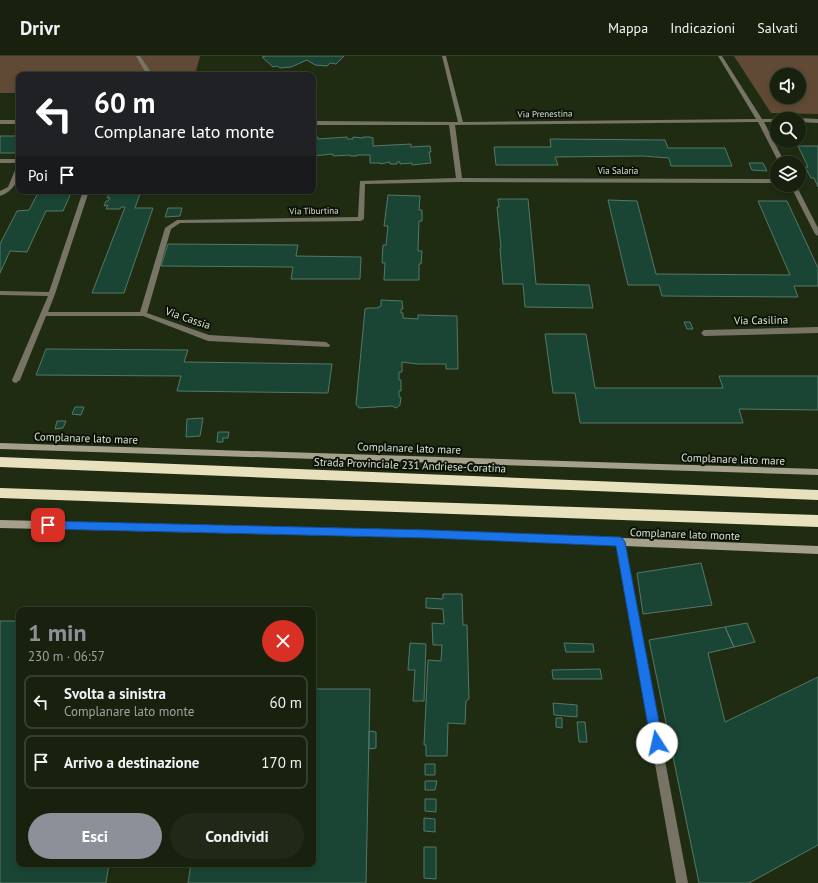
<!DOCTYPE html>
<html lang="it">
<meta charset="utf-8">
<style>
:root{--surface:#17210e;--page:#202917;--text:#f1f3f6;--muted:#9ea39e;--line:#363e2e;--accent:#8c9099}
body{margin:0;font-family:"PT Sans",sans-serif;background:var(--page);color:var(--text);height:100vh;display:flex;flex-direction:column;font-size:15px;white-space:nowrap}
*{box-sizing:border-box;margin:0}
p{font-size:13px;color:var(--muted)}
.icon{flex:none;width:22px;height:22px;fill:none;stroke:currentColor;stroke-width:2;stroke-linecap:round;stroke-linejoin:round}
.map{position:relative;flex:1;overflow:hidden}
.side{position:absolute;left:16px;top:551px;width:300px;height:260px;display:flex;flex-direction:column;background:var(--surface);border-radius:8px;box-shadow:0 2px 6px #0003,0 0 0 1px var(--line)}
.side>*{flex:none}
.hud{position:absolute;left:16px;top:16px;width:300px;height:122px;border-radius:8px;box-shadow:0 2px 6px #0003,0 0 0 1px var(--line);background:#202124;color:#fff;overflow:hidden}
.fabs{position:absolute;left:770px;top:12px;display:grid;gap:8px}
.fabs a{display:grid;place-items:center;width:36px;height:36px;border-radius:50%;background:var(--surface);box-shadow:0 2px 6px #0003,0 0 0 1px var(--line);font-size:20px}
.pin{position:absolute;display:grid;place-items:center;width:34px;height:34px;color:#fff;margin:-17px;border-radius:8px;box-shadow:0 2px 6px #0006}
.me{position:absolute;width:44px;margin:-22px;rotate:350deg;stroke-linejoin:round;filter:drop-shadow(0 0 3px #0008)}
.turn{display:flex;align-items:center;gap:14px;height:84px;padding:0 12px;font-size:18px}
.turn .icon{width:52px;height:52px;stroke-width:2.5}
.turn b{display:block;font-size:28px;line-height:34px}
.then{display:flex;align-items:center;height:38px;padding:0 12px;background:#0003;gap:8px;font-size:15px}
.round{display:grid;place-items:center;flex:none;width:42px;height:42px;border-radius:21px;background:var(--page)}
.headline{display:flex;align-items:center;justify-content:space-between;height:68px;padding:0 12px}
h1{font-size:24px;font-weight:700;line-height:30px;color:var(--accent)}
.cta{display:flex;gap:8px;margin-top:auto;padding:8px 12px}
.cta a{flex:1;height:46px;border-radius:24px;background:var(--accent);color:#fff;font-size:16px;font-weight:700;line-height:46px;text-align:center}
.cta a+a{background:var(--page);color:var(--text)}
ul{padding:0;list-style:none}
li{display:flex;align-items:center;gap:12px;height:54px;margin:0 8px 6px;padding:0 4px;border:2px solid var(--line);border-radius:8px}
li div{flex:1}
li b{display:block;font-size:15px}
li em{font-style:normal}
header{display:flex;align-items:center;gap:24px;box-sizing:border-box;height:56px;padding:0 20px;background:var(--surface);border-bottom:1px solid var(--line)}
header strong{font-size:19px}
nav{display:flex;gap:22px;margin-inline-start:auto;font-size:14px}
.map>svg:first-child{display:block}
.green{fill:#604a35;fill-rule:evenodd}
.building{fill:#1a4534;stroke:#547867}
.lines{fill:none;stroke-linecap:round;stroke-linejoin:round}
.street{fill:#777466;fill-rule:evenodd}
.secondary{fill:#a5a089;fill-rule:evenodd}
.highway{fill:#e9e1bd;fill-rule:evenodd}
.route{fill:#1a73e8;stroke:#114b97}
.labels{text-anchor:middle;stroke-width:4;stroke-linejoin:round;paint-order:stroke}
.far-street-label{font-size:9px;fill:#d8e1d0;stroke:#0c1207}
.street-label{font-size:11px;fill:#d8e1d0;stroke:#0c1207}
</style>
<header>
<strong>Drivr</strong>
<nav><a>Mappa</a><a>Indicazioni</a><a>Salvati</a></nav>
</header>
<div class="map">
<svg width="818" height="827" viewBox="0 0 818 827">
<rect width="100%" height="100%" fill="#1f2c12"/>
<path class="green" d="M0,0H200L195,19H19V37H0Z
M734,0H818V58L771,57ZM777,19H799V41H777Z"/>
<path class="building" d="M266,0H344L336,8L330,7L327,10L315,9L307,4L291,11L280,12L277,10L273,11L262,1Z
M0,80H19V94L17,97H0Z
M313,81H318V83L347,81V83H353V81L363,82V81H370L373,82V90L411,88V91L430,90L431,96H429L431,107L412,109V107L400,108V106H397V108H390V106L380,108V107H370V99H357V100H350V99L333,100V98L313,100Z
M550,83L665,84L668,92H725L732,110H671L669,102L643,100L555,101L558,109H496L494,91H551Z
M798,90H818V131L814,122H811L805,111H808Z
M749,107H763L767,115L752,114Z
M39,135H72L63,155H46L27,196L10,195L0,217V188L17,155L29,154Z
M110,135H141L135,152H153L124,237H92L125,151H121L120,153H106L108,149L104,150L106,145H108L110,142H107Z
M388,139L420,140L419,154H422V165H419L418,195H422L421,208H419V224H384L385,207H382L383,189H386L388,170H384Z
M498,143H528L536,228L589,229L593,252L525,251L523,228H503L500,192H501L497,151H499Z
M608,144L637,145L656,218L790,219L758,145H787L818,212V230H794L798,241L662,240L659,229H628Z
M168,152H182L180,160L165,161Z
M168,188L298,189L296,200L361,201L360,223H291L293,211L161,210Z
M381,244L402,245L403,253H401V257H403V262L418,263V259L457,260L458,313H446V308H417L402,306V316H399V324H401V335H399V341H401L400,349L396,352L392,350L359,352L356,348L365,253L368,252H377L381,250Z
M684,266H690L693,273H687Z
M545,278H586L595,332H723L719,320H818V354L739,353L743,367H580L575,337H553Z
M46,293L188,294L184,306L332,308L328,337L177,335L181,320L36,319Z
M75,351H84L81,359L72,358Z
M203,362L200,380L186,381L187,363Z
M57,365H66L63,372L55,373Z
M218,376H229L228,382H223V386H217Z
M701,507L712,549L643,558L637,517Z
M443,538H462L463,569H467L469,643L466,645L465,668L448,667L447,700H426V689H424L428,604L441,605L442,589H433L432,567L444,568L443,553L426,552V542L443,543Z
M0,565H19V808H109L106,827H0Z
M747,567L755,586L734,591L725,571Z
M725,571L734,591L708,597L725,666L818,621V789L749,827H699L649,584Z
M410,587L426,588L424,645H413L415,614H408Z
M564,587L593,588L594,596H566Z
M600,613L602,623H553L552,614Z
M313,633H370L366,827H188L191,808H313Z
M553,647L577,649V661L554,659Z
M556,662H562V672L556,671Z
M577,666H585L587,686H579Z
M369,675L376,676V692L369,693Z
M425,708H435V719H425Z
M425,725H437L435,734H425Z
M425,743H436V756L425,755Z
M424,762L435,763V776L424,775Z
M424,791H436V823L424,822Z"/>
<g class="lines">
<path class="street" d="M136,0H140L153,19H147Z
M442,0H446L463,66L756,63L718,0H722L762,63H779H777V66H764L785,107H779L758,66L455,69L462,122L777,123V127L459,126L365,128L364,163L361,165L180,167L171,173L147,257L209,279L326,286L330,289L329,291L208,285L143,260H46L20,324L16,327L13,326L12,324L48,240L0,239V235L49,236L83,135H89L55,238L48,256H140L165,172L177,164L358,161L360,125L456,122L449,69H313V65L458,66Z
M799,62L818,63V67L799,66V63H797Z
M0,64H19V68H0Z
M0,103H19V107H0Z
M19,110C19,125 14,135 0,140V135L8,131L16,112Z
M790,129H796L818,172V180L815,178Z
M818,271V277L704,280L701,277L704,274Z
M620,482L623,483L624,486L688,827H676L616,486L617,483Z"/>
<path class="secondary" d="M0,387L818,413V419L0,393Z
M0,464L429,474L818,490V498L429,482L0,472Z"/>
<path class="highway" d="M0,401L818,434V444L0,411Z
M0,432L818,459V471L0,442Z"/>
</g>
<path class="route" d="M48,465L429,474L620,481L623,483L625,486L663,687L661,691L657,693L653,691L651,687L616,490L429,482L48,473L44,472L43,469L44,466Z"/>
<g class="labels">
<g class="far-street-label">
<text transform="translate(545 58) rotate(-1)" y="3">Via Prenestina</text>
<text x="618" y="118">Via Salaria</text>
<text transform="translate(314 155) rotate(-1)" y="3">Via Tiburtina</text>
</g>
<g class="street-label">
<text transform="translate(188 262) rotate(19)" y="4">Via Cassia</text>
<text transform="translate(761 264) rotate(-1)" y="4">Via Casilina</text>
<text transform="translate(86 382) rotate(2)" y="4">Complanare lato mare</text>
<text transform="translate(409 392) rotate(2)" y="4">Complanare lato mare</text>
<text transform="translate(733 403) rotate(2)" y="4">Complanare lato mare</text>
<text transform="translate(410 409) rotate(2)" y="4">Strada Provinciale 231 Andriese-Coratina</text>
<text transform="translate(685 478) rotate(2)" y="4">Complanare lato monte</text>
</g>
</g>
</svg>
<div class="fabs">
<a><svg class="icon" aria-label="sound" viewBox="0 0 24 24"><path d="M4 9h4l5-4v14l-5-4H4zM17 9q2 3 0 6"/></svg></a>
<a><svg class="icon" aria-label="search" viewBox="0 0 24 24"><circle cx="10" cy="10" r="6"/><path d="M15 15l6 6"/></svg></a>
<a><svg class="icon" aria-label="layers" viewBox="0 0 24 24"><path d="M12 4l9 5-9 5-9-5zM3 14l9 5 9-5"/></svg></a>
</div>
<div class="pin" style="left:48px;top:469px;background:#d93025"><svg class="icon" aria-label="arrive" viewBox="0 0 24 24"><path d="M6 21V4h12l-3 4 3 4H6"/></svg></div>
<svg class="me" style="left:657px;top:687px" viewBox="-20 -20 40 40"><circle r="19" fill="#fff"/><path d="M0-13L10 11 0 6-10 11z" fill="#1a73e8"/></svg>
<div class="hud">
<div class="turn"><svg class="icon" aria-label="left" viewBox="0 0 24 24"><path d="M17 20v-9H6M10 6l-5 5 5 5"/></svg><div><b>60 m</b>Complanare lato monte</div></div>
<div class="then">Poi<svg class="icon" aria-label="arrive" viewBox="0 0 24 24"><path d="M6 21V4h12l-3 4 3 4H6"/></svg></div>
</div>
<section class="side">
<div class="headline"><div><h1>1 min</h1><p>230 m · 06:57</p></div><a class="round" style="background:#d93025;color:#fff"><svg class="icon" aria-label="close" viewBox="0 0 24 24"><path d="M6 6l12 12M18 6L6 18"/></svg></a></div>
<ul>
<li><svg class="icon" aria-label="left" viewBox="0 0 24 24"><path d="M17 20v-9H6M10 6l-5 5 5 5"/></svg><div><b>Svolta a sinistra</b><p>Complanare lato monte</p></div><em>60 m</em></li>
<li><svg class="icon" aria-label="arrive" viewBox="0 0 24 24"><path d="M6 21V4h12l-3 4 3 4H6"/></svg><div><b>Arrivo a destinazione</b></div><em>170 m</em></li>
</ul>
<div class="cta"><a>Esci</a><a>Condividi</a></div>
</section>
</div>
